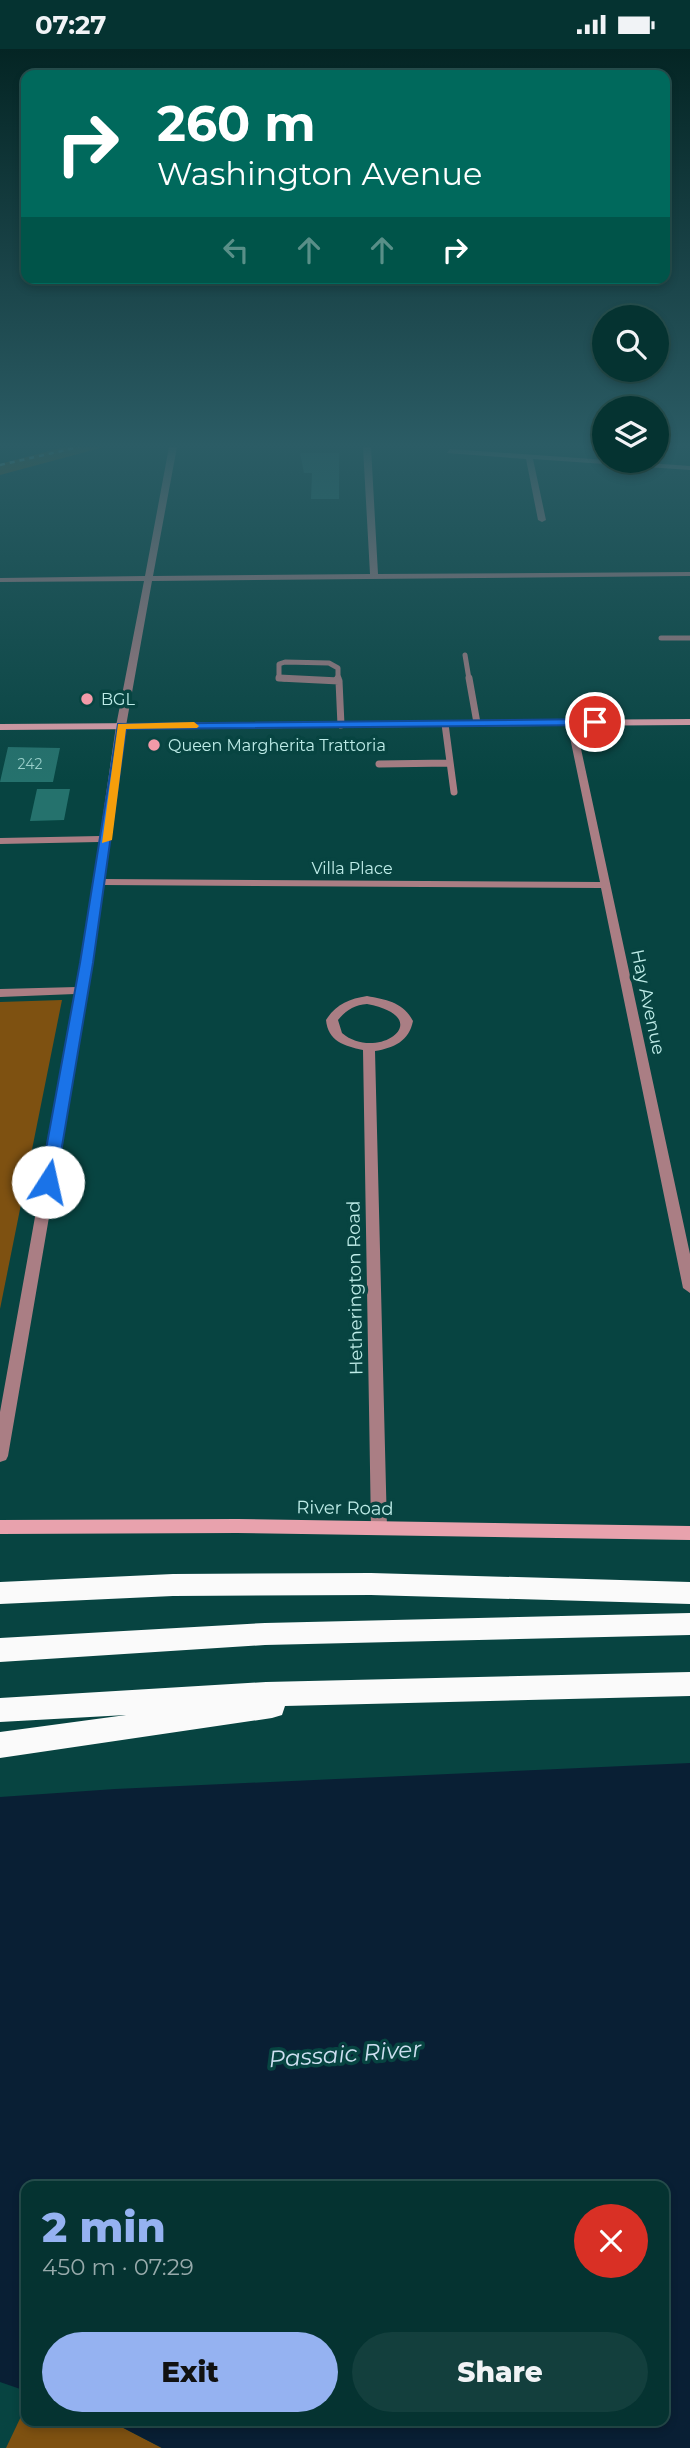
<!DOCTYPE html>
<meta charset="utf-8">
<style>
:root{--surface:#053331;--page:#133f3d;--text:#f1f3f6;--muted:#97aaab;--line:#264e4d;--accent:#95b2f1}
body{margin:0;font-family:Montserrat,sans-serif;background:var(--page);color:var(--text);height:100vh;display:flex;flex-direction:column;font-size:26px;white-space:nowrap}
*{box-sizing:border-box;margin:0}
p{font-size:23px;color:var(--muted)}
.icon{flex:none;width:38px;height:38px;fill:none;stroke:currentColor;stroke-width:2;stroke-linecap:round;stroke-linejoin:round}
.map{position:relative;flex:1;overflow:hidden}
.sheet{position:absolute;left:21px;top:2132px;width:648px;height:245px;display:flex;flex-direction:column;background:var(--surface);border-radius:14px;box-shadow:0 4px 10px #0003,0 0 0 2px var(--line)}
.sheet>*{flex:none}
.guide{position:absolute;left:21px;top:21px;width:649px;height:214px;border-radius:14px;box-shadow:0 4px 10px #0003,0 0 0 2px var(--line);background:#00695c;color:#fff;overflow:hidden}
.tools{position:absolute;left:592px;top:256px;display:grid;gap:14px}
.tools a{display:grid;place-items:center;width:77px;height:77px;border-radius:50%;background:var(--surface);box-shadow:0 4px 10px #0003,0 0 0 2px var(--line);font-size:35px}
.pin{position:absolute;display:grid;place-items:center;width:60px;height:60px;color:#fff;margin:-30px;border:4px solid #fff;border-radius:50%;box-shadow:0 2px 7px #0007}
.me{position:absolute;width:77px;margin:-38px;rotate:10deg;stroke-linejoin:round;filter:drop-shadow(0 0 5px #0008)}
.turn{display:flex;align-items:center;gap:24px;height:147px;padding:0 21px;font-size:32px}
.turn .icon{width:91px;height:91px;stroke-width:2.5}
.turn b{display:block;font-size:49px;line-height:60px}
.lanes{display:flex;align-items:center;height:66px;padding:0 21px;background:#0003;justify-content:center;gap:35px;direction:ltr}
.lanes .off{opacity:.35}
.round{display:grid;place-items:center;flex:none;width:74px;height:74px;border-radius:37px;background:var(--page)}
.summary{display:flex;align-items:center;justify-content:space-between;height:119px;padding:0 21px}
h1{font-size:42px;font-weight:800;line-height:52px;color:var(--accent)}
.button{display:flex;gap:14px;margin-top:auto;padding:14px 21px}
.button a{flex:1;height:80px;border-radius:42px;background:var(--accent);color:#111;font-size:28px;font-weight:800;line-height:80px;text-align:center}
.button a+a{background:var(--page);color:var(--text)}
.status{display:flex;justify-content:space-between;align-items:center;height:49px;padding:0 35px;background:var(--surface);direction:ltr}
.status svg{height:19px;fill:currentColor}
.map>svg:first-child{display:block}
.green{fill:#7e5111}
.water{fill:#091f34}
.building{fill:#25726d}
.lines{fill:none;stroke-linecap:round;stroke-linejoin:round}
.lane-far1{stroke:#aa7e84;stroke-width:5}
.lane{stroke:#aa7e84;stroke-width:7}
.street{fill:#aa7e84;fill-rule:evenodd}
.secondary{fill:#e8a2ad;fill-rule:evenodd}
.highway{fill:#fafafa;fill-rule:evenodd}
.rail{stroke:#98c9c6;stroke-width:2.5;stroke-dasharray:5 5;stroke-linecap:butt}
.route{fill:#1a73e8;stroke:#114b97;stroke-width:2}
.slow{fill:#f59e0b}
.poi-dot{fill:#f39aa8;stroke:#074441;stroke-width:2.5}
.labels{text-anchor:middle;stroke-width:7;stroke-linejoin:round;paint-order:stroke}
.number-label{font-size:14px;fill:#98cec9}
.far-poi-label{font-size:16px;fill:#beece8;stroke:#074441;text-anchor:start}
.far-street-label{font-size:16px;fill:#beece8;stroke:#074441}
.street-label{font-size:18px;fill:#beece8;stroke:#074441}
.near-water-label{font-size:23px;font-style:italic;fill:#cfe0f2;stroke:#074441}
</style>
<div class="status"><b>07:27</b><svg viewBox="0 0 49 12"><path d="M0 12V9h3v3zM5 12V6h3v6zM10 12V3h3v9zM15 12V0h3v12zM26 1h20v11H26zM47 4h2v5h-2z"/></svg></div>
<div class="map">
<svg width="690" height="2399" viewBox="0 0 690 2399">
<rect width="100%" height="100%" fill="#074441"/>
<path class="green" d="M64,398H104L0,426V415Z
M62,951L0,1260V953Z
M26,2357V2371H108L162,2399H6Z"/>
<path class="water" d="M690,1714V2399H162L108,2371H663V2137H26V2342L0,2333V1748L115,1740Z"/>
<path class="building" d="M300,404H339V450H311L312,424H304Z
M8,698L60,699L53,733H0Z
M37,740H70L64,771L30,772Z"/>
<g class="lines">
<path class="lane-far1" d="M661,589H690
M465,606L469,630
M285,630L279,629V615L285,613L329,614L338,619V630"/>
<path class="lane" d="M279,629L339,632
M338,629L339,632
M469,629L477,674
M339,632L341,676
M445,675L454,743
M379,715L450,714"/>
<path class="street" d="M169,398H177L153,527L370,525L363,398H371L378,525L690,523V527L152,532L126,677L104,830L600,833L567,674L575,672L690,1205V1244L683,1239L601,839L103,836L88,941L8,1407L6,1411L0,1413V1363L75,945L0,948V940L77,938L99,793L0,795V789L100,787L116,677L144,532L0,533V529L145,527Z
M450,400L690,417V421L533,410L546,471L542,473L538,471L526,410L447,404Z
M367,947C387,951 403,953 413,972C409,992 394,999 375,1002L387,1479L385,1484L379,1486L373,1484L371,1479L363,1001C344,997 328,992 326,971C336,955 349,950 367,947ZM367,955C439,969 377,1014 342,984L338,971C346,961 355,956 367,955Z"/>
<path class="secondary" d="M690,670V676L0,681V675Z
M237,1470L690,1477V1491L237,1484L0,1485V1471Z"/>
<path class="highway" d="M371,1524L690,1533V1555L371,1546L173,1547L0,1555V1533L173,1525Z
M690,1564V1586L265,1596L0,1613V1589L265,1574Z
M690,1623V1647L285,1657L282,1666L272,1669L0,1709V1683L126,1666L0,1673V1649L266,1633Z"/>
<path class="rail" d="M0,416L79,398"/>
</g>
<linearGradient id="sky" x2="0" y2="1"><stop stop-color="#042524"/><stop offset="0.54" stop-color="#2b5c65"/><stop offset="1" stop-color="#2b5c65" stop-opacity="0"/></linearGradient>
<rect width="690" height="734" fill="url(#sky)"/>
<path class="route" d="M595,670L601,673L599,676L126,680L93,914L56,1133L48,1138L43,1137L40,1133L80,914L118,675Z"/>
<path class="slow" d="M194,673L199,677L197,679L126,680L112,791L102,794L118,675Z"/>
<g class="poi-dot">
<circle cx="87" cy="650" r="7"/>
<circle cx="154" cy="696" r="7"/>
</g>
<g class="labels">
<g class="number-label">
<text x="30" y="720">242</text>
</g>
<g class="far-poi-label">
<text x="101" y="656">BGL</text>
<text x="168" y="702">Queen Margherita Trattoria</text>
</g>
<g class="far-street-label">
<text x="352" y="825">Villa Place</text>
</g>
<g class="street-label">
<text transform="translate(648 953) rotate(78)" y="6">Hay Avenue</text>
<text transform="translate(355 1239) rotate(-91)" y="6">Hetherington Road</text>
<text transform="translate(345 1459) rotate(1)" y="6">River Road</text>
</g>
<g class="near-water-label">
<text transform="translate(345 2005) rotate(-4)" y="8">Passaic River</text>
</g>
</g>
</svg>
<div class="tools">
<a><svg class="icon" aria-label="search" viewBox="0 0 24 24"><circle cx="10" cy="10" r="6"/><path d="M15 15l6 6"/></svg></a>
<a><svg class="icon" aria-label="layers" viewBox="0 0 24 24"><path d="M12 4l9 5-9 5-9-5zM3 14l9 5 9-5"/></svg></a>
</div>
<div class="pin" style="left:595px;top:673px;background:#d93025"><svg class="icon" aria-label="arrive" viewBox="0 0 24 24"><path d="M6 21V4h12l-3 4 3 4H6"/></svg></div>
<svg class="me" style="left:48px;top:1133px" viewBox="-20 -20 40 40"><circle r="19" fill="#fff"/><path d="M0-13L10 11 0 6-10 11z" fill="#1a73e8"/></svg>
<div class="guide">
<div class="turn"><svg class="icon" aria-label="right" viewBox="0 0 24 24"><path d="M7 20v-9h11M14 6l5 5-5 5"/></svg><div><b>260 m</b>Washington Avenue</div></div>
<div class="lanes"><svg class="icon off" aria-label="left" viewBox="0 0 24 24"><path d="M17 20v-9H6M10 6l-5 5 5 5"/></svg><svg class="icon off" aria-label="ahead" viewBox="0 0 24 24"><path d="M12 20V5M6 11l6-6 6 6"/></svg><svg class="icon off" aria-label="ahead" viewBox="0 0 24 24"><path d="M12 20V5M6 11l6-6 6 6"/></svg><svg class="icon" aria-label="right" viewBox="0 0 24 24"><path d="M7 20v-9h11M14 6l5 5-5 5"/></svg></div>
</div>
<section class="sheet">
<div class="summary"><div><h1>2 min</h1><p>450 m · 07:29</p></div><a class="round" style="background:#d93025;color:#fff"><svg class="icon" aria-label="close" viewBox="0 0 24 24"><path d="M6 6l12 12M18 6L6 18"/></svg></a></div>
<div class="button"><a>Exit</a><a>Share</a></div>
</section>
</div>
